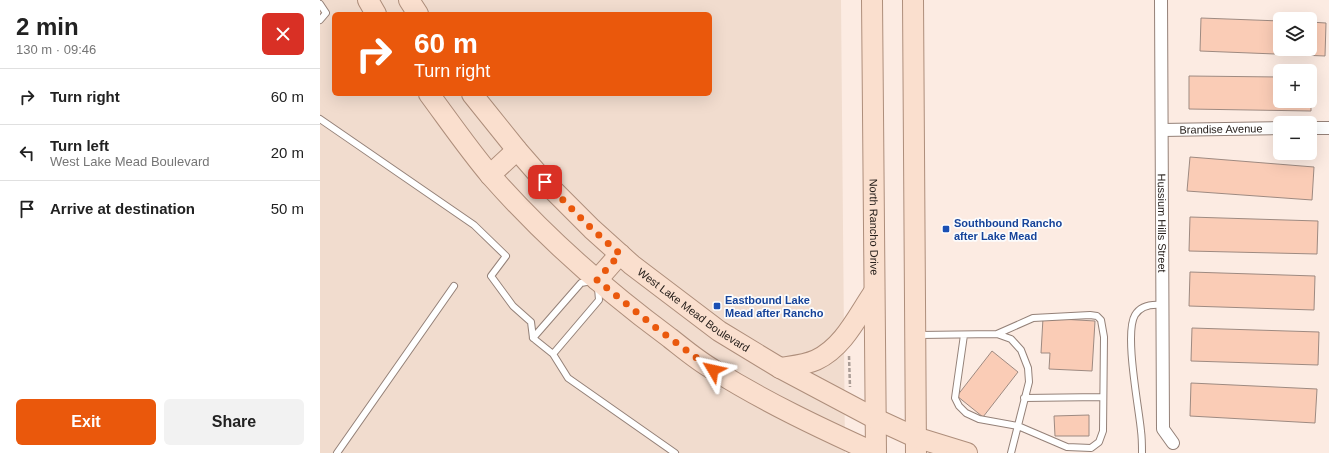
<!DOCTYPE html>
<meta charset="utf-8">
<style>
:root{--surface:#fff;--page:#f2f2f2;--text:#222;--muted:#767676;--line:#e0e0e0;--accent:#ea580c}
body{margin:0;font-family:Helvetica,sans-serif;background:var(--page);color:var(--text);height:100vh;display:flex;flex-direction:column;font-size:15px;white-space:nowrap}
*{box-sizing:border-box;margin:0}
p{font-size:13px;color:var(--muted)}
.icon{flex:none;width:22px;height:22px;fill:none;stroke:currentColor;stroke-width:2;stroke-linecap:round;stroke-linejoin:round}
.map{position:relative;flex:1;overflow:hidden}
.sheet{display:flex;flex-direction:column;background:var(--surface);width:320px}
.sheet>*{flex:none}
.guide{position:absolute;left:12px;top:12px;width:380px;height:84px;border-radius:6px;box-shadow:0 4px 16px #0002;background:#ea580c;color:#fff;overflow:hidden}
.fabs{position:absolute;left:953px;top:12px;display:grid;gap:8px}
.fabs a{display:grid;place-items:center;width:44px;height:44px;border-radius:6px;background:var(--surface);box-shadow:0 4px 16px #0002;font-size:20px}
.pin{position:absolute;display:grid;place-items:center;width:34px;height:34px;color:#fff;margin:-17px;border-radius:8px;box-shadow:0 2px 6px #0006}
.me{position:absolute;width:44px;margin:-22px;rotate:306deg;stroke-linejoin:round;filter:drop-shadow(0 0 3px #0008)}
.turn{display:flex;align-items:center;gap:14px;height:84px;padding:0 16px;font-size:18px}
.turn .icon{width:52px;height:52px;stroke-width:2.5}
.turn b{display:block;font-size:28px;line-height:34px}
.round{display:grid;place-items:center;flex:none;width:42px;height:42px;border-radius:6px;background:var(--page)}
.head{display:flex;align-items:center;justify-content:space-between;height:68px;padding:0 16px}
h1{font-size:24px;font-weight:600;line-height:30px}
.cta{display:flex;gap:8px;margin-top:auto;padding:8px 16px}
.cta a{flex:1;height:46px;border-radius:6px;background:var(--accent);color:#fff;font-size:16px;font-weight:600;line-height:46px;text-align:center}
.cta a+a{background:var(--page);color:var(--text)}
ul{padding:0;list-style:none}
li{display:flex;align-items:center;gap:12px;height:56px;padding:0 16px;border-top:1px solid var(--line)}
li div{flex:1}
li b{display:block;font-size:15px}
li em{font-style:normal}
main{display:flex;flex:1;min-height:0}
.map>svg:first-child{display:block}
.commercial{fill:#f1dcce;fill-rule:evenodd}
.building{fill:#faccb6;stroke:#9e8a81}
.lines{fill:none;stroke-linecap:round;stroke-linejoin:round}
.service-casing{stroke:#948178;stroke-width:8}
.minor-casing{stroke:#948178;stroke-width:14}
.primary-casing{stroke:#ae8e7b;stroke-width:22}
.path{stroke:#aa9d96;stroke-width:2.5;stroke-dasharray:4 2;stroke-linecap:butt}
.service{stroke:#fff;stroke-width:6}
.minor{stroke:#fff;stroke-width:12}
.primary{stroke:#fadfce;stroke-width:20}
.route{stroke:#ea580c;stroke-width:7;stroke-dasharray:0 12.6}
.transit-dot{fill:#1a4fb4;stroke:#fcfcfc;stroke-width:1.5}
.labels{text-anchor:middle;stroke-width:3.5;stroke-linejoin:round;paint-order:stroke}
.street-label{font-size:11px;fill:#27201c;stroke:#fcfcfc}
.transit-label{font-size:11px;font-weight:bold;fill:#164399;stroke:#fcfcfc;text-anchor:start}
</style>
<main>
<section class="sheet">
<div class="head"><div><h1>2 min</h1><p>130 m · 09:46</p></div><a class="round" style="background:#d93025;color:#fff"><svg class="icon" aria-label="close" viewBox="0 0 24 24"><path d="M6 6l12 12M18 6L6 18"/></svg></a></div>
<ul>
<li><svg class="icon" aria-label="right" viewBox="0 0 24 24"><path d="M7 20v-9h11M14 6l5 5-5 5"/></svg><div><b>Turn right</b></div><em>60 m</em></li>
<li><svg class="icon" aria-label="left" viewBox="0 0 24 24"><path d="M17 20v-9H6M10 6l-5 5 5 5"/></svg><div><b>Turn left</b><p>West Lake Mead Boulevard</p></div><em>20 m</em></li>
<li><svg class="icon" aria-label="arrive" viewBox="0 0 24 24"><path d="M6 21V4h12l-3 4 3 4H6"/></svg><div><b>Arrive at destination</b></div><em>50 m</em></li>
</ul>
<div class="cta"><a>Exit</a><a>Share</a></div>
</section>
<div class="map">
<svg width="1009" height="453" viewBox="0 0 1009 453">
<rect width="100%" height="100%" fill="#fcebe2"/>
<path class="commercial" d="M0,0H521L525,453H0ZM14,14H390V94H14Z"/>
<path class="building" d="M881,18L960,21V49H990V22L1006,23L1005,56L880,51Z
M869,76L960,77V101H990V78H991V111L869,109Z
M870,157L994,167L992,200L867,191Z
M870,217L998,221L997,254L869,251Z
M870,272L995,276L994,310L869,306Z
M723,318L775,321L772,371L729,369L730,353H721Z
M872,328L999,332L998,365L871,361Z
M672,351L698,372L663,417L637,396Z
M871,383L997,389L995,423L870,416Z
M769,415V436H735L734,416Z"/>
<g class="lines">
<defs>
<path id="service" d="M0,4L6,13L0,20
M0,119L154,225L186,256L171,276L193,306L211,322L213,338L233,354L248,378L355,453
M599,335L677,334L691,339L701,350L708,368L709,382L691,453
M644,335L635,398L639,406L646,413L659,419L698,426L747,447L771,448L779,442L783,431L784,337L781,320L777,316L770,315L713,318L677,334
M213,338L261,283L272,281
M233,354L279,300L278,288
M704,398L782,397
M17,453L134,286
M822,453C822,446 822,438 821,431C819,408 804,333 815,315C821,305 832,304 842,305"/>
<g id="minor">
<path id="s1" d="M841,0L843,429L853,443"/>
<path d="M990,128H1009"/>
<path id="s2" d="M842,130L960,128"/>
</g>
<g id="primary">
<path d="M48,0L56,14"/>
<path d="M89,0L98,14"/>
<path id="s3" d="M552,0L556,453"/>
<path d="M593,0L596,453"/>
<path d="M109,94C129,121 149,150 171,176C224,236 285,290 350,338C364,349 378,361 394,370C445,402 500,428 555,453"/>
<path id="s4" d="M152,94L197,150L225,182L272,229L312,265L399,331L460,368L556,419L595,437L647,453"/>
<path d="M170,175L197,150"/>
<path d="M277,280L300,254"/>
<path d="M460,368C472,366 485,365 496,360C524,347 538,315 554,292"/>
</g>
</defs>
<use href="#service" class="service-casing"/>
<use href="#minor" class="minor-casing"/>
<use href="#primary" class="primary-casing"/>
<path class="path" d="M529,356L530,387"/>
<use href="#service" class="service"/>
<use href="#minor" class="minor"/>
<use href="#primary" class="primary"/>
</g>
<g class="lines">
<path class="route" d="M225,182L272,229L300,254L277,280L335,327L393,370"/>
</g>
<g class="transit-dot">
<rect x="622" y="225" width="8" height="8" rx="2"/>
<rect x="393" y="302" width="8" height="8" rx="2"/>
</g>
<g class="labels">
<g class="street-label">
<text dy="4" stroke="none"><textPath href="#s2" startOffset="59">Brandise Avenue</textPath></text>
<text dy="4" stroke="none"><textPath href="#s1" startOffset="223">Hussium Hills Street</textPath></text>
<text dy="4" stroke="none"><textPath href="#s3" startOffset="227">North Rancho Drive</textPath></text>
<text dy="4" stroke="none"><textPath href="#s4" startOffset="311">West Lake Mead Boulevard</textPath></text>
</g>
<g class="transit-label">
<text x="634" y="227">Southbound Rancho<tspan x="634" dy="13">after Lake Mead</tspan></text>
<text x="405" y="304">Eastbound Lake<tspan x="405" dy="13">Mead after Rancho</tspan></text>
</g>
</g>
</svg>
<div class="fabs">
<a><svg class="icon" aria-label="layers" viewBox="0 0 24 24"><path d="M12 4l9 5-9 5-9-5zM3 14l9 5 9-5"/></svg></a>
<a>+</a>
<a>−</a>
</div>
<div class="pin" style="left:225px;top:182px;background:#d93025"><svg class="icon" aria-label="arrive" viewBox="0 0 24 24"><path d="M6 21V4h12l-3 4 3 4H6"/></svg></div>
<svg class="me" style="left:393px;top:370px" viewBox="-20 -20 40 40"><path d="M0-17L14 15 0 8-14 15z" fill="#ea580c" stroke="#fff" stroke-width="4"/></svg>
<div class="guide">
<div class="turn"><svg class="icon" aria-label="right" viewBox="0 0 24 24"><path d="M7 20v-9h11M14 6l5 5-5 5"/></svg><div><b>60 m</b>Turn right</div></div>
</div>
</div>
</main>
